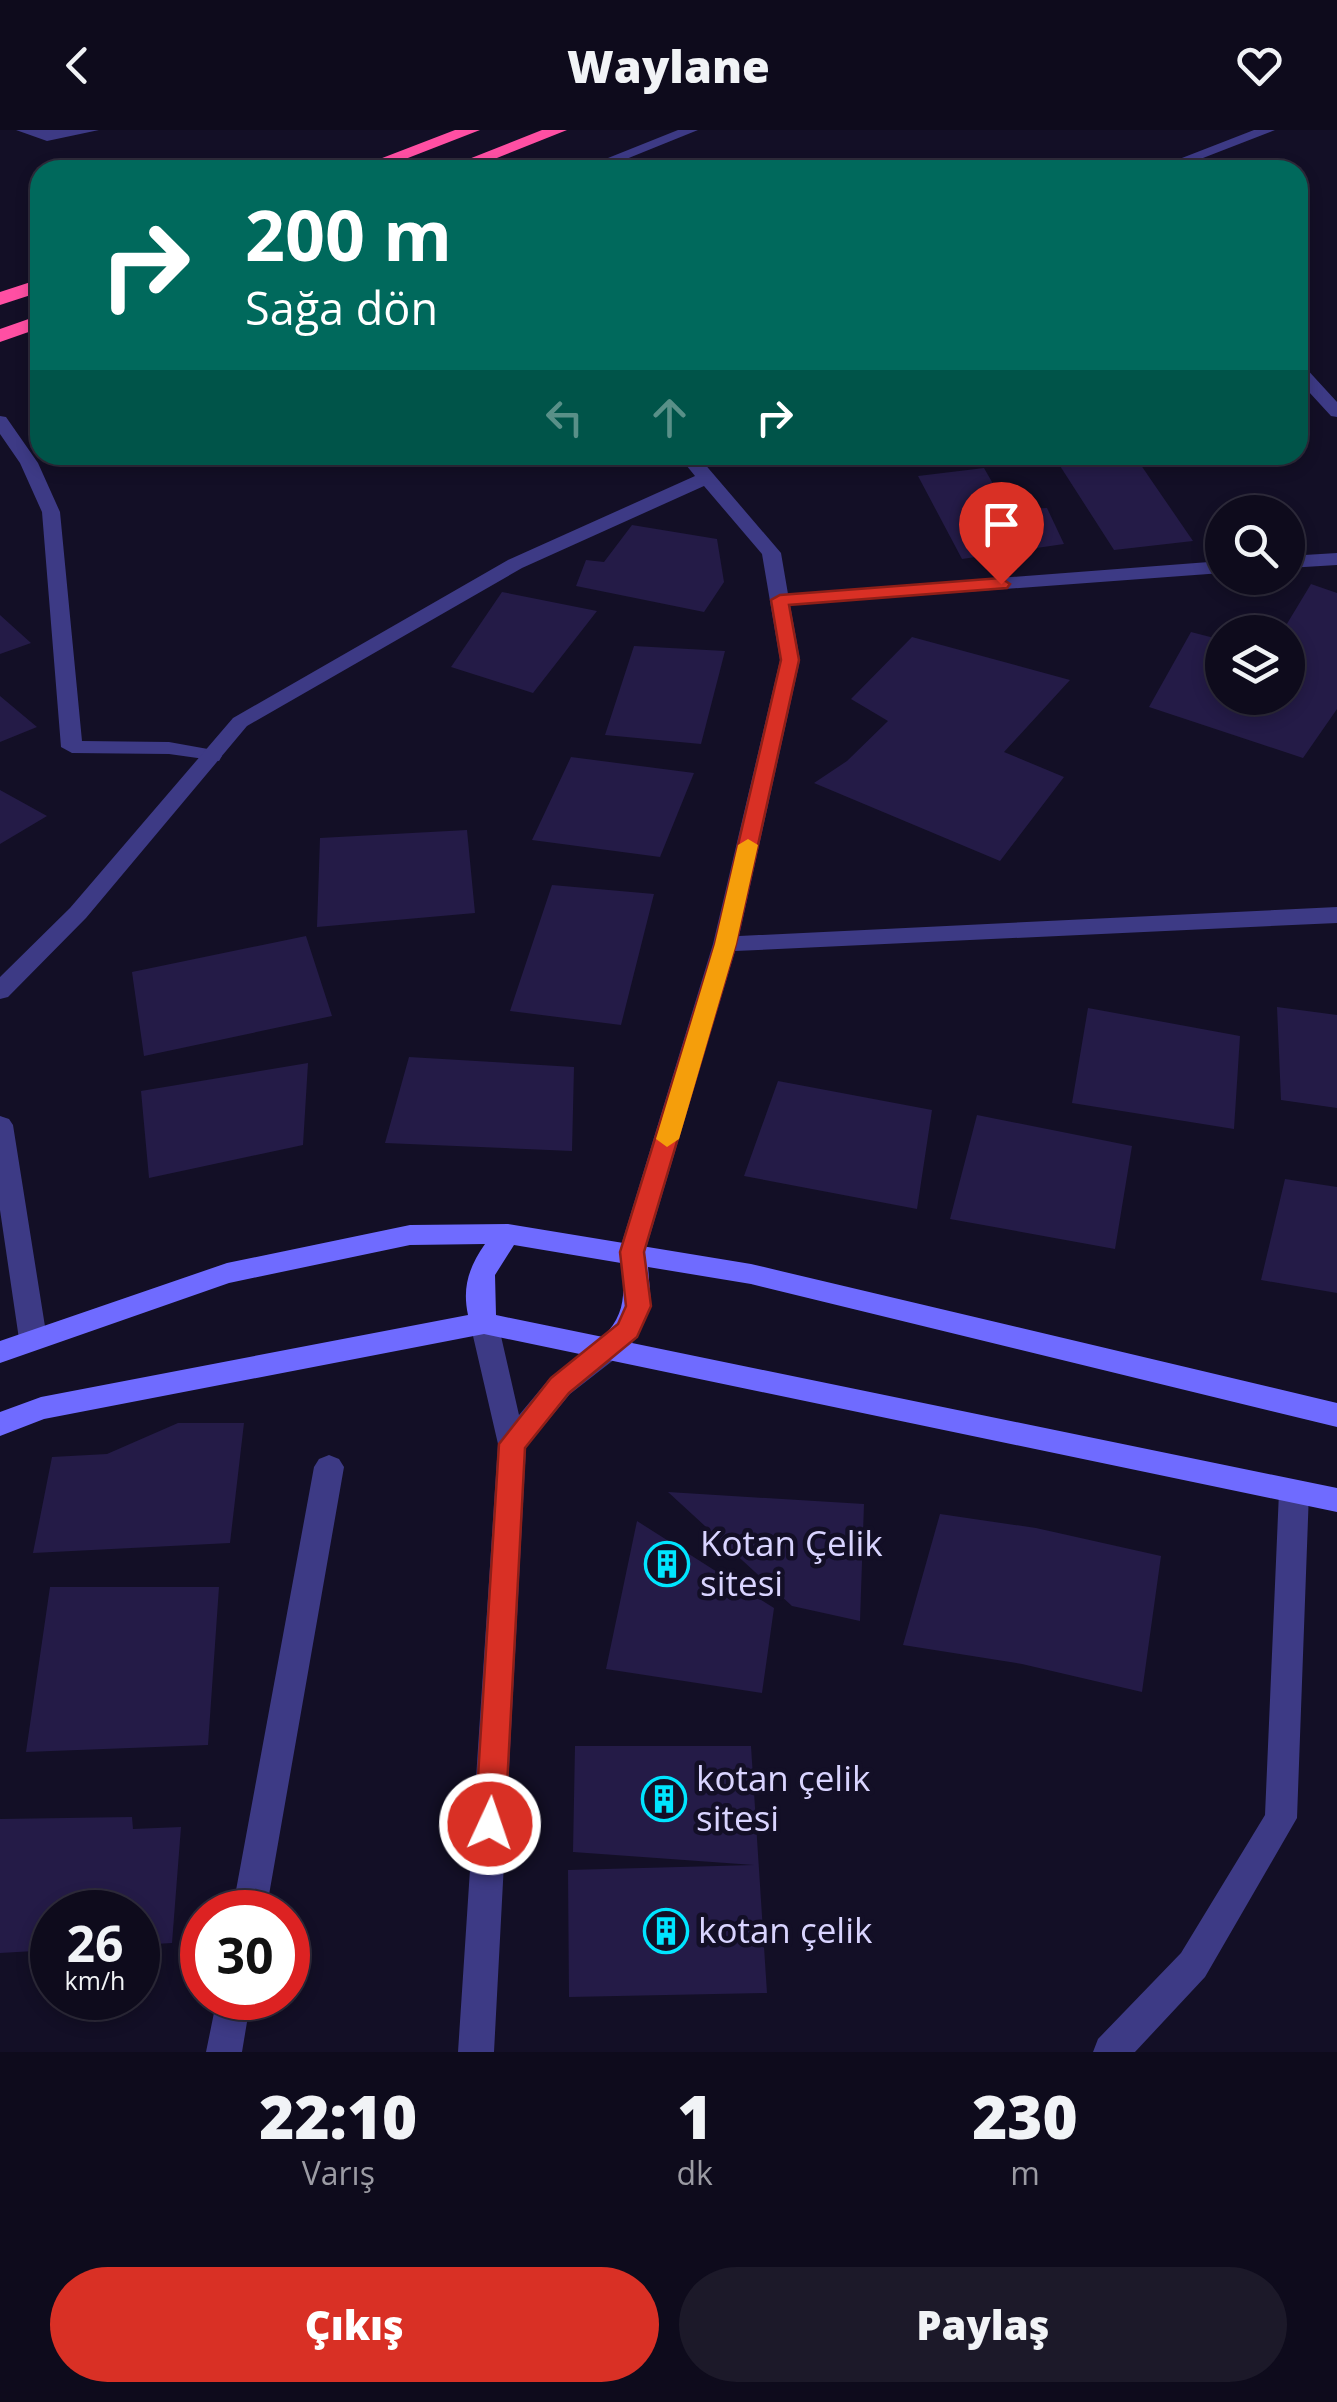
<!DOCTYPE html>
<html lang="tr">
<meta charset="utf-8">
<style>
:root{--surface:#0e0b1c;--page:#1c1929;--text:#f1f3f6;--muted:#9b9ba3;--line:#2e2b3b;--accent:#d93025}
body{margin:0;font-family:"Open Sans",sans-serif;background:var(--page);color:var(--text);height:100vh;display:flex;flex-direction:column;font-size:38px;white-space:nowrap}
*{box-sizing:border-box;margin:0}
p{font-size:32px;color:var(--muted)}
.icon{flex:none;width:55px;height:55px;fill:none;stroke:currentColor;stroke-width:2;stroke-linecap:round;stroke-linejoin:round}
.map{position:relative;height:1922px;overflow:hidden}
.panel{display:flex;flex-direction:column;background:var(--surface);flex:1}
.panel>*{flex:none}
.banner{position:absolute;left:30px;top:30px;width:1278px;height:305px;border-radius:30px;box-shadow:0 5px 15px #0003,0 0 0 2px var(--line);background:#00695c;color:#fff;overflow:hidden}
.tools{position:absolute;left:1205px;top:365px;display:grid;gap:20px}
.tools a{display:grid;place-items:center;width:100px;height:100px;border-radius:50%;background:var(--surface);box-shadow:0 5px 15px #0003,0 0 0 2px var(--line);font-size:50px}
.speed{position:absolute;left:30px;top:1760px;display:flex;gap:20px;font-size:50px;font-weight:700;text-align:center}
.speed>*{display:grid;place-content:center;width:130px;height:130px;border-radius:50%;background:var(--surface);box-shadow:0 5px 15px #0003,0 0 0 2px var(--line);line-height:1}
.speed small{font-size:25px;font-weight:400}
.speed .limit{border:15px solid #d22;background:#fff;color:#111}
.pin{position:absolute;display:grid;place-items:center;width:85px;height:85px;color:#fff;margin:-102px -42px;border-radius:50% 50% 50% 0;rotate:-45deg;box-shadow:0 0 10px #0007}
.pin .icon{rotate:45deg}
.me{position:absolute;width:110px;margin:-55px;rotate:3deg;stroke-linejoin:round;filter:drop-shadow(0 0 8px #0008)}
.turn{display:flex;align-items:center;gap:35px;height:210px;padding:0 50px;font-size:45px}
.turn .icon{width:130px;height:130px;stroke-width:2.5}
.turn b{display:block;font-size:70px;line-height:85px}
.lanes{display:flex;align-items:center;height:95px;padding:0 50px;background:#0003;justify-content:center;gap:50px;direction:ltr}
.lanes .off{opacity:.35}
.eta{display:flex;justify-content:space-evenly;align-items:center;height:170px;text-align:center}
.eta b{font-size:60px;font-weight:800;line-height:70px}
.primary-button{display:flex;gap:20px;margin-top:auto;padding:20px 50px}
.primary-button a{flex:1;height:115px;border-radius:60px;background:var(--accent);color:#fff;font-size:40px;font-weight:800;line-height:115px;text-align:center}
.primary-button a+a{background:var(--page);color:var(--text)}
header{display:flex;justify-content:space-between;align-items:center;height:130px;padding:0 50px;background:var(--surface);font-size:45px;font-weight:800}
.map>svg:first-child{display:block}
.building{fill:#241b47}
.lines{fill:none;stroke-linecap:round;stroke-linejoin:round}
.lane{fill:#3d3a85;fill-rule:evenodd}
.street{fill:#3d3a85;fill-rule:evenodd}
.secondary{fill:#6f6bff;fill-rule:evenodd}
.highway{fill:#ff4fa3;fill-rule:evenodd}
.route{fill:#d93025;stroke:#8d1f18;stroke-width:2.5}
.slow{fill:#f59e0b}
.labels{text-anchor:middle;stroke-width:9;stroke-linejoin:round;paint-order:stroke}
.near-poi-label{font-size:35px;fill:#d9d4ff;stroke:#130f26;text-anchor:start}
</style>
<header><svg class="icon" aria-label="back" viewBox="0 0 24 24"><path d="M15 5l-7 7 7 7"/></svg>Waylane<svg class="icon" aria-label="heart" viewBox="0 0 24 24"><path d="M12 20l-8-8c-3-5 5-10 8-4 3-6 11-1 8 4z"/></svg></header>
<div class="map">
<svg width="1337" height="1922" viewBox="0 0 1337 1922">
<rect width="100%" height="100%" fill="#130f26"/>
<path class="building" d="M1053,325H1134L1193,411L1114,420Z
M984,338L1008,380L1047,378L1064,414L962,429L918,346Z
M632,395L717,409L724,452L704,482L576,456L586,430L604,432Z
M1311,454L1337,463V579L1303,628L1149,577L1191,502L1222,510V568H1288V502H1282Z
M502,462L597,481L533,563L451,537Z
M0,485L31,513L0,524Z
M912,507L1070,550L1004,622L1064,647L1000,731L814,653L847,631L888,591L851,569Z
M634,516L725,521L701,614L605,605Z
M0,566L37,597L0,612Z
M571,627L694,643L660,727L532,710Z
M0,660L47,686L0,714Z
M467,700L475,783L317,797L320,708Z
M552,755L654,764L621,895L510,881Z
M306,806L332,886L144,926L132,842Z
M1277,877L1337,885V978L1281,970Z
M1088,878L1240,906L1234,999L1072,973Z
M409,927L574,937L572,1021L385,1013Z
M308,933L303,1015L149,1048L141,961Z
M778,951L932,980L917,1079L744,1046Z
M977,985L1132,1016L1115,1119L950,1089Z
M1285,1049L1337,1057V1163L1261,1150Z
M178,1293H244L230,1413L33,1423L52,1327L107,1324Z
M668,1362L864,1374L860,1491L792,1476Z
M940,1384L1036,1398L1161,1426L1142,1562L1022,1534L903,1515Z
M637,1391L774,1478L762,1563L606,1539Z
M50,1457H219L208,1615L26,1622Z
M575,1616H751L767,1863L569,1867L568,1740L754,1735L573,1722Z
M132,1687L133,1699L181,1697L172,1813L138,1815V1782H52V1820L0,1823V1689Z"/>
<g class="lines">
<path class="lane" d="M16,0H99L47,11Z
M0,286L6,287L38,333L60,382L82,611L169,612L219,621L222,626L219,631L169,624L72,623L61,617L42,382L20,333L0,304Z"/>
<path class="street" d="M678,0H698L599,40H578Z
M1254,0H1275L1172,40H1151Z
M1298,235L1304,236L1337,272V287L1331,286L1298,250Z
M678,325H697L781,423L788,464L1222,431V443L790,475L800,530L739,806L1337,777V793L735,821L645,1122L641,1129H623L619,1122L713,814L780,530L762,424L704,356L522,438L247,596L86,788L8,867L0,869V847L70,778L233,588L508,430L695,346Z
M1337,423V435L1288,438V426Z
M0,986L9,989L13,995L47,1209L43,1217L33,1220L23,1217L19,1209L0,1080Z
M484,1182L494,1185L498,1193L519,1285L550,1248L600,1209L610,1206L620,1209L624,1217L620,1225L570,1264L526,1317L494,1922H458L498,1314L470,1193L474,1185Z
M329,1325L339,1329L344,1337L266,1782H232L314,1337L319,1329Z
M1294,1350L1304,1353L1309,1362L1297,1688L1205,1847L1135,1922H1093L1098,1909L1181,1823L1265,1685L1279,1362L1284,1353Z
M217,1868H251L242,1922H206Z"/>
<path class="secondary" d="M508,1094L751,1134L1337,1273V1297L751,1154L648,1137L651,1174L632,1213L1337,1358V1382L484,1204L44,1289L0,1306V1282L41,1267L468,1185C462,1157 469,1137 485,1114L410,1115L229,1153L0,1233V1211L227,1133L410,1095ZM514,1115L621,1133C625,1163 626,1184 603,1207L496,1185L495,1145Z"/>
<path class="highway" d="M455,0H480L377,40H351Z
M542,0H567L467,40H441Z
M40,149V162L0,175V162Z
M40,185V198L0,212V199Z"/>
</g>
<path class="route" d="M1001,448L1010,454L1007,458L789,475L799,530L736,814L644,1122L651,1176L637,1207L569,1263L525,1318L505,1694L500,1704L490,1708L479,1704L475,1694L499,1314L551,1248L618,1194L626,1176L620,1122L715,814L781,530L771,470L780,465Z"/>
<path class="slow" d="M748,709L758,715L736,814L679,1009L667,1017L656,1009L715,814L738,715Z"/>
<defs>
<symbol id="building-ring" viewBox="-11 -11 22 22"><circle r="9.5" fill="#130f26" stroke="#00e5ff" stroke-width="1.5"/><path d="M-4-6H4V6H1V3H-1V6H-4ZM-2.5-4.3h1.7v1.8h-1.7ZM.8-4.3h1.7v1.8H.8ZM-2.5-1h1.7V.8h-1.7ZM.8-1h1.7V.8H.8Z" fill="#00e5ff"/></symbol>
</defs>
<g fill-rule="evenodd">
<use href="#building-ring" x="642" y="1409" width="50" height="50"/>
<use href="#building-ring" x="639" y="1644" width="50" height="50"/>
<use href="#building-ring" x="641" y="1776" width="50" height="50"/>
</g>
<g class="labels">
<g class="near-poi-label">
<text x="700" y="1426">Kotan Çelik<tspan x="700" dy="40">sitesi</tspan></text>
<text x="696" y="1661">kotan çelik<tspan x="696" dy="40">sitesi</tspan></text>
<text x="698" y="1813">kotan çelik</text>
</g>
</g>
</svg>
<div class="tools">
<a><svg class="icon" aria-label="search" viewBox="0 0 24 24"><circle cx="10" cy="10" r="6"/><path d="M15 15l6 6"/></svg></a>
<a><svg class="icon" aria-label="layers" viewBox="0 0 24 24"><path d="M12 4l9 5-9 5-9-5zM3 14l9 5 9-5"/></svg></a>
</div>
<div class="speed"><div>26<small>km/h</small></div><div class="limit">30</div></div>
<div class="pin" style="left:1001px;top:454px;background:#d93025"><svg class="icon" aria-label="arrive" viewBox="0 0 24 24"><path d="M6 21V4h12l-3 4 3 4H6"/></svg></div>
<svg class="me" style="left:490px;top:1694px" viewBox="-20 -20 40 40"><circle r="17" fill="#d93025" stroke="#fff" stroke-width="3"/><path d="M0-11L8 9 0 5-8 9z" fill="#fff"/></svg>
<div class="banner">
<div class="turn"><svg class="icon" aria-label="right" viewBox="0 0 24 24"><path d="M7 20v-9h11M14 6l5 5-5 5"/></svg><div><b>200 m</b>Sağa dön</div></div>
<div class="lanes"><svg class="icon off" aria-label="left" viewBox="0 0 24 24"><path d="M17 20v-9H6M10 6l-5 5 5 5"/></svg><svg class="icon off" aria-label="ahead" viewBox="0 0 24 24"><path d="M12 20V5M6 11l6-6 6 6"/></svg><svg class="icon" aria-label="right" viewBox="0 0 24 24"><path d="M7 20v-9h11M14 6l5 5-5 5"/></svg></div>
</div>
</div>
<section class="panel">
<div class="eta">
<div><b>22:10</b><p>Varış</p></div>
<div><b>1</b><p>dk</p></div>
<div><b>230</b><p>m</p></div>
</div>
<div class="primary-button"><a>Çıkış</a><a>Paylaş</a></div>
</section>
